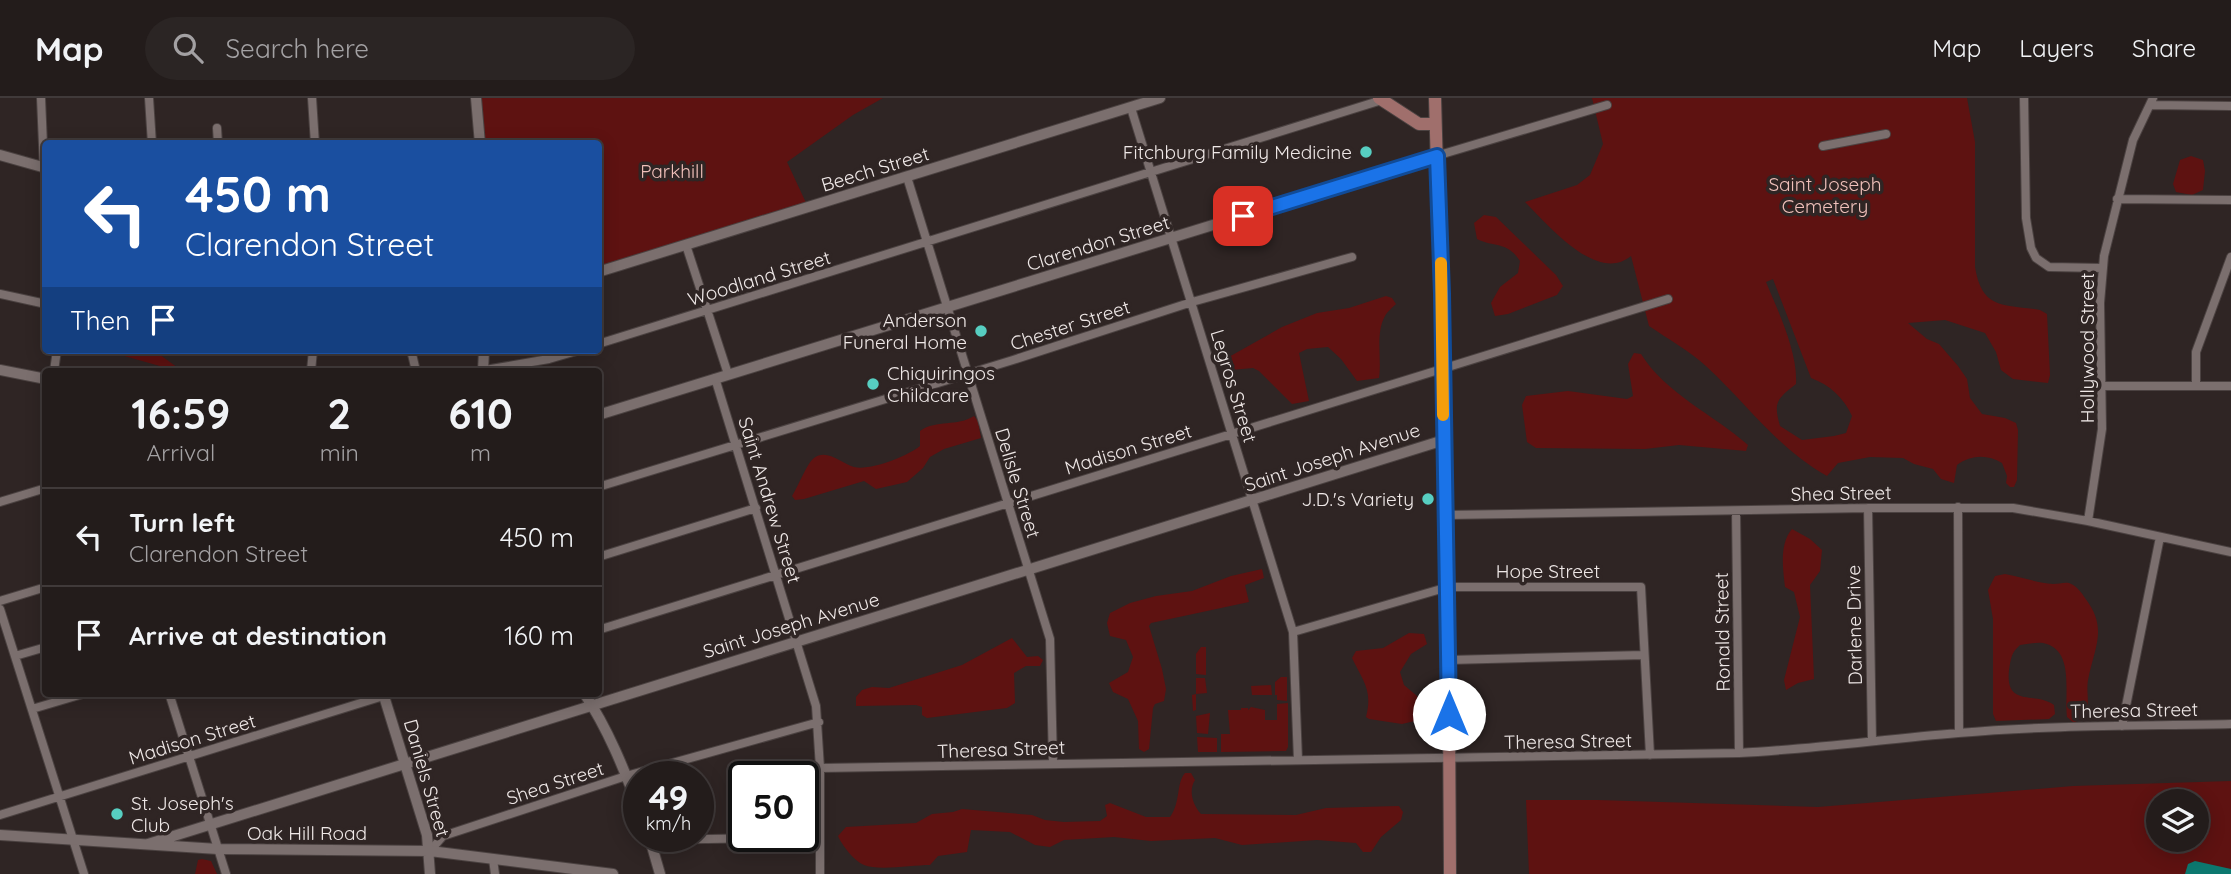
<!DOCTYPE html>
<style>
:root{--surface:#231c1b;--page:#2b2524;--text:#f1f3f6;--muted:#a3a1a3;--line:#403a3a}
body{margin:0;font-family:Quicksand,sans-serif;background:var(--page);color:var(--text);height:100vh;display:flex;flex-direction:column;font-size:26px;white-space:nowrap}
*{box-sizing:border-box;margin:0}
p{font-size:23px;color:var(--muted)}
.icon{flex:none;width:38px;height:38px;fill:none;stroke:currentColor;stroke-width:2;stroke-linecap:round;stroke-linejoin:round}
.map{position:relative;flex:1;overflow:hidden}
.drawer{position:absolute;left:42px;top:270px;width:560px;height:329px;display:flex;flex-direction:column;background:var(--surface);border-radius:7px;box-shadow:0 4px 18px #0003,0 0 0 2px var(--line)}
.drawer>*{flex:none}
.guide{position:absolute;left:42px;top:42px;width:560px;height:214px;border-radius:7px;box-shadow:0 4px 18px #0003,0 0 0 2px var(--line);background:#1a4fa0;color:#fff;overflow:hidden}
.fabs{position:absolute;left:2146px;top:691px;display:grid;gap:14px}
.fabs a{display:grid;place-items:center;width:63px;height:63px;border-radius:50%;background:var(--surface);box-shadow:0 4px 18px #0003,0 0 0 2px var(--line);font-size:35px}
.speed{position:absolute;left:623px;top:663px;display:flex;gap:14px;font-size:35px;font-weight:700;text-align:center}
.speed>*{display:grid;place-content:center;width:91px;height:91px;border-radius:50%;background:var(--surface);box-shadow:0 4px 18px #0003,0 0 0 2px var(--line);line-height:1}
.speed small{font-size:18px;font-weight:400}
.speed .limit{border:4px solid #111;border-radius:10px;background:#fff;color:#111}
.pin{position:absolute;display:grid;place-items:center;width:60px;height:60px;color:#fff;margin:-30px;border-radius:14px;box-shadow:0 4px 10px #0006}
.me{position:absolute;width:77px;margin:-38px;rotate:0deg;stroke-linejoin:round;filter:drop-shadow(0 0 5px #0008)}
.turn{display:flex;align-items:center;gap:24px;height:147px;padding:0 28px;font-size:32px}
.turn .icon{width:91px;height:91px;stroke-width:2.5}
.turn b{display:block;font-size:49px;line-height:60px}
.then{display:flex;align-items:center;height:66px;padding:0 28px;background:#0003;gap:14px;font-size:26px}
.eta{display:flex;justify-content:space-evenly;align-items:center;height:119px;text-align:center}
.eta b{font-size:42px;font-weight:700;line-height:49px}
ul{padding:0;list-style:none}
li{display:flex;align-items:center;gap:21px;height:98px;padding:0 28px;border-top:2px solid var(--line)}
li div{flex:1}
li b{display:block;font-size:26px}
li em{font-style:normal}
header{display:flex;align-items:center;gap:42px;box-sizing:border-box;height:98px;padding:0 35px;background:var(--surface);border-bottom:2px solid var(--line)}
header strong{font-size:33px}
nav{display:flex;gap:38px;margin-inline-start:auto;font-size:24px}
.search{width:490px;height:63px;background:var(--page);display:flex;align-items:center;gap:18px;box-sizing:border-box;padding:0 24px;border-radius:38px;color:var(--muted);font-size:26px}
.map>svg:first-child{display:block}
.green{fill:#5e1211;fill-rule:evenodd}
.water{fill:#0d786f}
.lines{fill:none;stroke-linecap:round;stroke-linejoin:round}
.minor-casing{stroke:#4b4241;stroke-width:10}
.tertiary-casing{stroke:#4b4241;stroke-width:12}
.secondary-casing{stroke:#4b4241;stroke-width:14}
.minor{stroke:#7b6f6e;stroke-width:8}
.tertiary{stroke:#7b6f6e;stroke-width:10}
.secondary{stroke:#a06f6c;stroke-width:12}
.route-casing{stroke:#114b97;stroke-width:18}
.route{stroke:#1a73e8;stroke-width:12}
.slow{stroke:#f59e0b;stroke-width:12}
.poi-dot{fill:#57cec1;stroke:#2f2524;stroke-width:2.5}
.labels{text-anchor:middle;stroke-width:7;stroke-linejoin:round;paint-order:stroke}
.poi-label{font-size:19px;fill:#efe8e7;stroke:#2f2524;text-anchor:end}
.street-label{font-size:19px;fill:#efe8e7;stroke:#2f2524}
.park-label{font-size:19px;fill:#f0c0ba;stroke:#2f2524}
</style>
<header>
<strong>Map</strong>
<div class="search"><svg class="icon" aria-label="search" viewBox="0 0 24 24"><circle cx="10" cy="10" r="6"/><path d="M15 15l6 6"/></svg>Search here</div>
<nav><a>Map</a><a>Layers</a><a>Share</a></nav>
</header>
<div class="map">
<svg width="2231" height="776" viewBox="0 0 2231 776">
<rect width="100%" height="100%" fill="#2f2524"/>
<path class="green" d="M476,0H883L853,17L787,64L808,109L599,174L598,46L480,45Z
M1592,0H1967L1975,44V169C1982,212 2003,206 2040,212L2047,216L2050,277L2048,285L2013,281L2001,272L1996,254L1985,235L1945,222L1908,225L1927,241L1939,246L1958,268L1967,281L1970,300L1982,316L2005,320L2016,325L2018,332L2017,382L2014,389H2010L2006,385L2007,378L2002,365C1987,356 1971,357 1957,367L1954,385L1941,381L1933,371L1914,366L1903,360L1870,359L1838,365L1827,378C1777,350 1748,307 1707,269C1690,253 1668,241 1649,228L1631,158C1597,186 1548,127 1525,104L1577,87L1590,77L1603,46ZM1773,181L1811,280C1830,287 1844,300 1852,318L1846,335L1834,338L1802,342L1780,328C1773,304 1777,301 1796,286C1798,254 1778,213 1766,184Z
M2191,58L2203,62L2205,73L2203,92L2192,97L2176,94L2173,86L2180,62Z
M1484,117L1496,119L1556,177L1563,188L1557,197L1508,216L1495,218L1491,205L1500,189L1518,175L1520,163C1507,143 1496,150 1477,141L1474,125Z
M1386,198L1392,200L1396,206C1393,209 1387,214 1385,218C1375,236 1382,261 1379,280L1357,283L1341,261L1328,249L1307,251L1299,255L1309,303L1292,306L1259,273L1253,270L1231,272L1226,268L1227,260L1282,229L1317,215L1349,210Z
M103,252H159V256L178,270L174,272Z
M1634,255L1641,256C1665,295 1714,317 1748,347L1746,353L1679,347L1645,351L1536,350L1527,344L1522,307L1526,298L1568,293L1627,301L1633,298L1628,266Z
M974,318L978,323L981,340L944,351L930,359L923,370L907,384L876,391L864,383L804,401L795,402L792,398C798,389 807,365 814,360C827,350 842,366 854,369C870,373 908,358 920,348V333C937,321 957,329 974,318Z
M1792,431L1810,441L1822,452L1820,473L1810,487L1814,581L1798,585L1786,592L1784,582L1800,519L1794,494L1785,489C1783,471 1779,446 1792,431Z
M1262,471L1264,480L1245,487L1249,504L1151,525L1149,528L1162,571L1166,591L1164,603L1155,606L1153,610L1149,651L1144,654L1139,651L1138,623L1128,601L1113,594L1109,585L1128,574L1133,559L1126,542L1110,538L1107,525L1110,515L1130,505L1156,498L1192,493L1231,478Z
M2005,476C2021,479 2038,485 2053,486C2059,486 2064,484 2069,485C2077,488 2081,494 2085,500C2108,530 2095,548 2088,582C2085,601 2095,611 2074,625L2067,619C2064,595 2075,551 2043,545C2036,544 2027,546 2020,547C2011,555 2011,560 2009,572C2005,610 2035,593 2054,607L2055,616L2049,621L1996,623L1993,616V521L1988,492L1995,478Z
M1409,535L1424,536L1427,546L1411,556L1400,574L1404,587L1417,598L1423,616L1419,622L1402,626L1369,621L1366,619C1373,592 1363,583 1352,560L1356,553L1383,550Z
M1012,540L1027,559L1038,558L1043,562L1040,568H1026L1014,575L1015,605L1007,610L927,620L922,617V609L916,607L856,608V599L862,592L872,589L889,590L962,567Z
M1201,549H1206V577L1196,576V556Z
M1281,579H1287V603L1277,602V597H1275V584Z
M1196,580H1205L1207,595L1196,596V612L1193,613L1192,597L1196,596Z
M1271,587L1272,597H1252L1251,588Z
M1288,605V649L1286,653L1221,654V636H1230L1228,612H1241V610H1248V612L1251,609L1265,612V622H1277V606Z
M1210,615L1208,636L1197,635L1196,618Z
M1197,639L1217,640V654H1198Z
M1185,675H1191L1195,682C1188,693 1193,707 1201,716L1296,717L1326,710L1399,708L1403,714L1401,722L1381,739L1371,754H1363L1356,745L1317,742L1242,747L1215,740L1151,743L1114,739L1064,742L1050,749L1035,747L1010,734L971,732L967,754L938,758L930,767C913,767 878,773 864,767C854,763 842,747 838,738L846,729L916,725L932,716L953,714L962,711L1032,717L1045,722L1064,724L1100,723L1107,718L1105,707L1110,705L1146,719H1170C1181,704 1176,685 1185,675Z
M2231,683V776H1529L1526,702H1598L1818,709L2073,688ZM2158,704H2196V742H2158Z
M202,761L211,763L217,776H195L198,762Z"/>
<path class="water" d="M2195,763L2231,771V776H2185L2188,766Z"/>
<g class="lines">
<defs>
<path id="minor" d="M41,0L44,70
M149,0L152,46
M312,0L315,46
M2024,0L2026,120L2031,150L2036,160L2049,169L2102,170
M2150,7L2231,8
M1131,10L1293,534L1298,662
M217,30L218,46
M1823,48L1886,36
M1436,58L1607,7
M907,79L1050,541L1053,665
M2117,101L2231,102
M686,147L728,276
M0,196L46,206
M598,246L1382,2
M411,252L416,273
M54,273L57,252
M311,273L313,252
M479,273L549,261L580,252
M715,280L816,608L820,670V776
M2196,286V254L2231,159
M2102,288H2231
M598,389L1013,262L1192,204L1352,159
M0,404L46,390
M1958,409L1959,635
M1868,410L1872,643
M1736,413L1739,655
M1446,417L1868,410H2013L2088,423L2231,454
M2088,423L2102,331L2100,205L2104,158L2133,42L2153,0
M598,459L756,410
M0,503L46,489
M0,511L84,776
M598,532L1668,201
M1293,534L1448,489H1641L1650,657
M15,558L46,549
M1449,562L1644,557
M169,595L226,776
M32,611L86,595
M2122,628L2160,439
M820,670L1739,655C1813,651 1885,641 1958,635C2049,627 2140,628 2231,626
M0,717L393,595
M650,742L819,739
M430,753L443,738L626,678L819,624
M493,761L495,776"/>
<path id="tertiary" d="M476,0L480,46
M0,57L46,70
M598,174L1160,0
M0,272L46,281
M483,273L484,252
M598,317L1436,58
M383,595L427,737L430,776
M584,595C608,631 624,671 639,711
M0,737L218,751L430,753L613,776
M649,738L660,776
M148,746L1444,342"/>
<path id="secondary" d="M1379,0L1419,26H1435
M1435,0L1448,461L1450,776"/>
</defs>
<use href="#minor" class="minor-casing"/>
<use href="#tertiary" class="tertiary-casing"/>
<use href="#secondary" class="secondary-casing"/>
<use href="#minor" class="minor"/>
<use href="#tertiary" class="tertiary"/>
<use href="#secondary" class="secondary"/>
</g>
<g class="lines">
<defs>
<path id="route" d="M1243,118L1437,58L1442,196L1449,616"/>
</defs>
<use href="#route" class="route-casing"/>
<use href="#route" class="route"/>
<path class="slow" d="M1441,165L1443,317"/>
</g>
<g class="poi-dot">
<circle cx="1366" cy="54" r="7"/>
<circle cx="981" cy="233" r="7"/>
<circle cx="873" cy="286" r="7"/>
<circle cx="1428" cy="401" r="7"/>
<circle cx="117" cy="716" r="7"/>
</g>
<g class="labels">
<g class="poi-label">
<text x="1352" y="61">Fitchburg Family Medicine</text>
<text x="967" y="229">Anderson<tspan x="967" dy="22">Funeral Home</tspan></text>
<text x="887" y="282" text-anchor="start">Chiquiringos<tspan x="887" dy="22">Childcare</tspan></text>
<text x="1414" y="408">J.D.'s Variety</text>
<text x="131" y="712" text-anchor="start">St. Joseph's<tspan x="131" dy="22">Club</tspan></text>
</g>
<g class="street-label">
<text transform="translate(875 71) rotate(-17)" y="7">Beech Street</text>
<text transform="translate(1098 145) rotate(-17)" y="7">Clarendon Street</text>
<text transform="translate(759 180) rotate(-17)" y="7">Woodland Street</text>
<text transform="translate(1070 227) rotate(-18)" y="7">Chester Street</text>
<text transform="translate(2087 250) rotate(-90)" y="7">Hollywood Street</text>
<text transform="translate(1234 288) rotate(73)" y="7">Legros Street</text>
<text transform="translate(1128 351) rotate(-17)" y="7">Madison Street</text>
<text transform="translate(1332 359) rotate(-18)" y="7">Saint Joseph Avenue</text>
<text transform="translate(1018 385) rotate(73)" y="7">Delisle Street</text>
<text transform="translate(1841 395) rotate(-1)" y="7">Shea Street</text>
<text transform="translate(770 402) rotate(73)" y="7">Saint Andrew Street</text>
<text x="1548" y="480">Hope Street</text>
<text transform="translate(791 527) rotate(-17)" y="7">Saint Joseph Avenue</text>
<text transform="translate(1854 527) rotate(-91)" y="7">Darlene Drive</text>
<text transform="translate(1722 534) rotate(-91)" y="7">Ronald Street</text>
<text transform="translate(2134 612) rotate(-1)" y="7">Theresa Street</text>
<text transform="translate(192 641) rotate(-17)" y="7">Madison Street</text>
<text transform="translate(1568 643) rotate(-1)" y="7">Theresa Street</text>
<text transform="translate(1001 651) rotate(-2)" y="7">Theresa Street</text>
<text transform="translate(427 680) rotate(74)" y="7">Daniels Street</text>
<text transform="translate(555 685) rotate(-18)" y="7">Shea Street</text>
<text x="307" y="742">Oak Hill Road</text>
</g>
<g class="park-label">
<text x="672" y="80">Parkhill</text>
<text x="1825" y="93">Saint Joseph<tspan x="1825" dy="22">Cemetery</tspan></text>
</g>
</g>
</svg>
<div class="fabs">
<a><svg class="icon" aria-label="layers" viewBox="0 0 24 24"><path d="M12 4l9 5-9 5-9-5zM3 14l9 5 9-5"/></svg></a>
</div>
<div class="speed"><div>49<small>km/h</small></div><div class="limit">50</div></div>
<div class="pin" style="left:1243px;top:118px;background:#d93025"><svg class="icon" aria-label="arrive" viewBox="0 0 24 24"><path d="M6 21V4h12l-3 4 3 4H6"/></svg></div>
<svg class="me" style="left:1449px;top:616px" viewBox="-20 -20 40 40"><circle r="19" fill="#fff"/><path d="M0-13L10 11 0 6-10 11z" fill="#1a73e8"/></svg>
<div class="guide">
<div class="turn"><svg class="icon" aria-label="left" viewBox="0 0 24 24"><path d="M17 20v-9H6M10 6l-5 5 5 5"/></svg><div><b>450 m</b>Clarendon Street</div></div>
<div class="then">Then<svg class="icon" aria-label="arrive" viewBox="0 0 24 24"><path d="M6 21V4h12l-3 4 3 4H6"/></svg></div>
</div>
<section class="drawer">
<div class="eta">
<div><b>16:59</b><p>Arrival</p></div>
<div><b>2</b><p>min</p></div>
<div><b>610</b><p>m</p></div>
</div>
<ul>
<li><svg class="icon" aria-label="left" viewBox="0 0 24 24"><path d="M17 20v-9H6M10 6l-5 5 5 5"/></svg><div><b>Turn left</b><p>Clarendon Street</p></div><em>450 m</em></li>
<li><svg class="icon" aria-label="arrive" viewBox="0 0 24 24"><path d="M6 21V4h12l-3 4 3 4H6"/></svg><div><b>Arrive at destination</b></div><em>160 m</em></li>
</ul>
</section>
</div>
